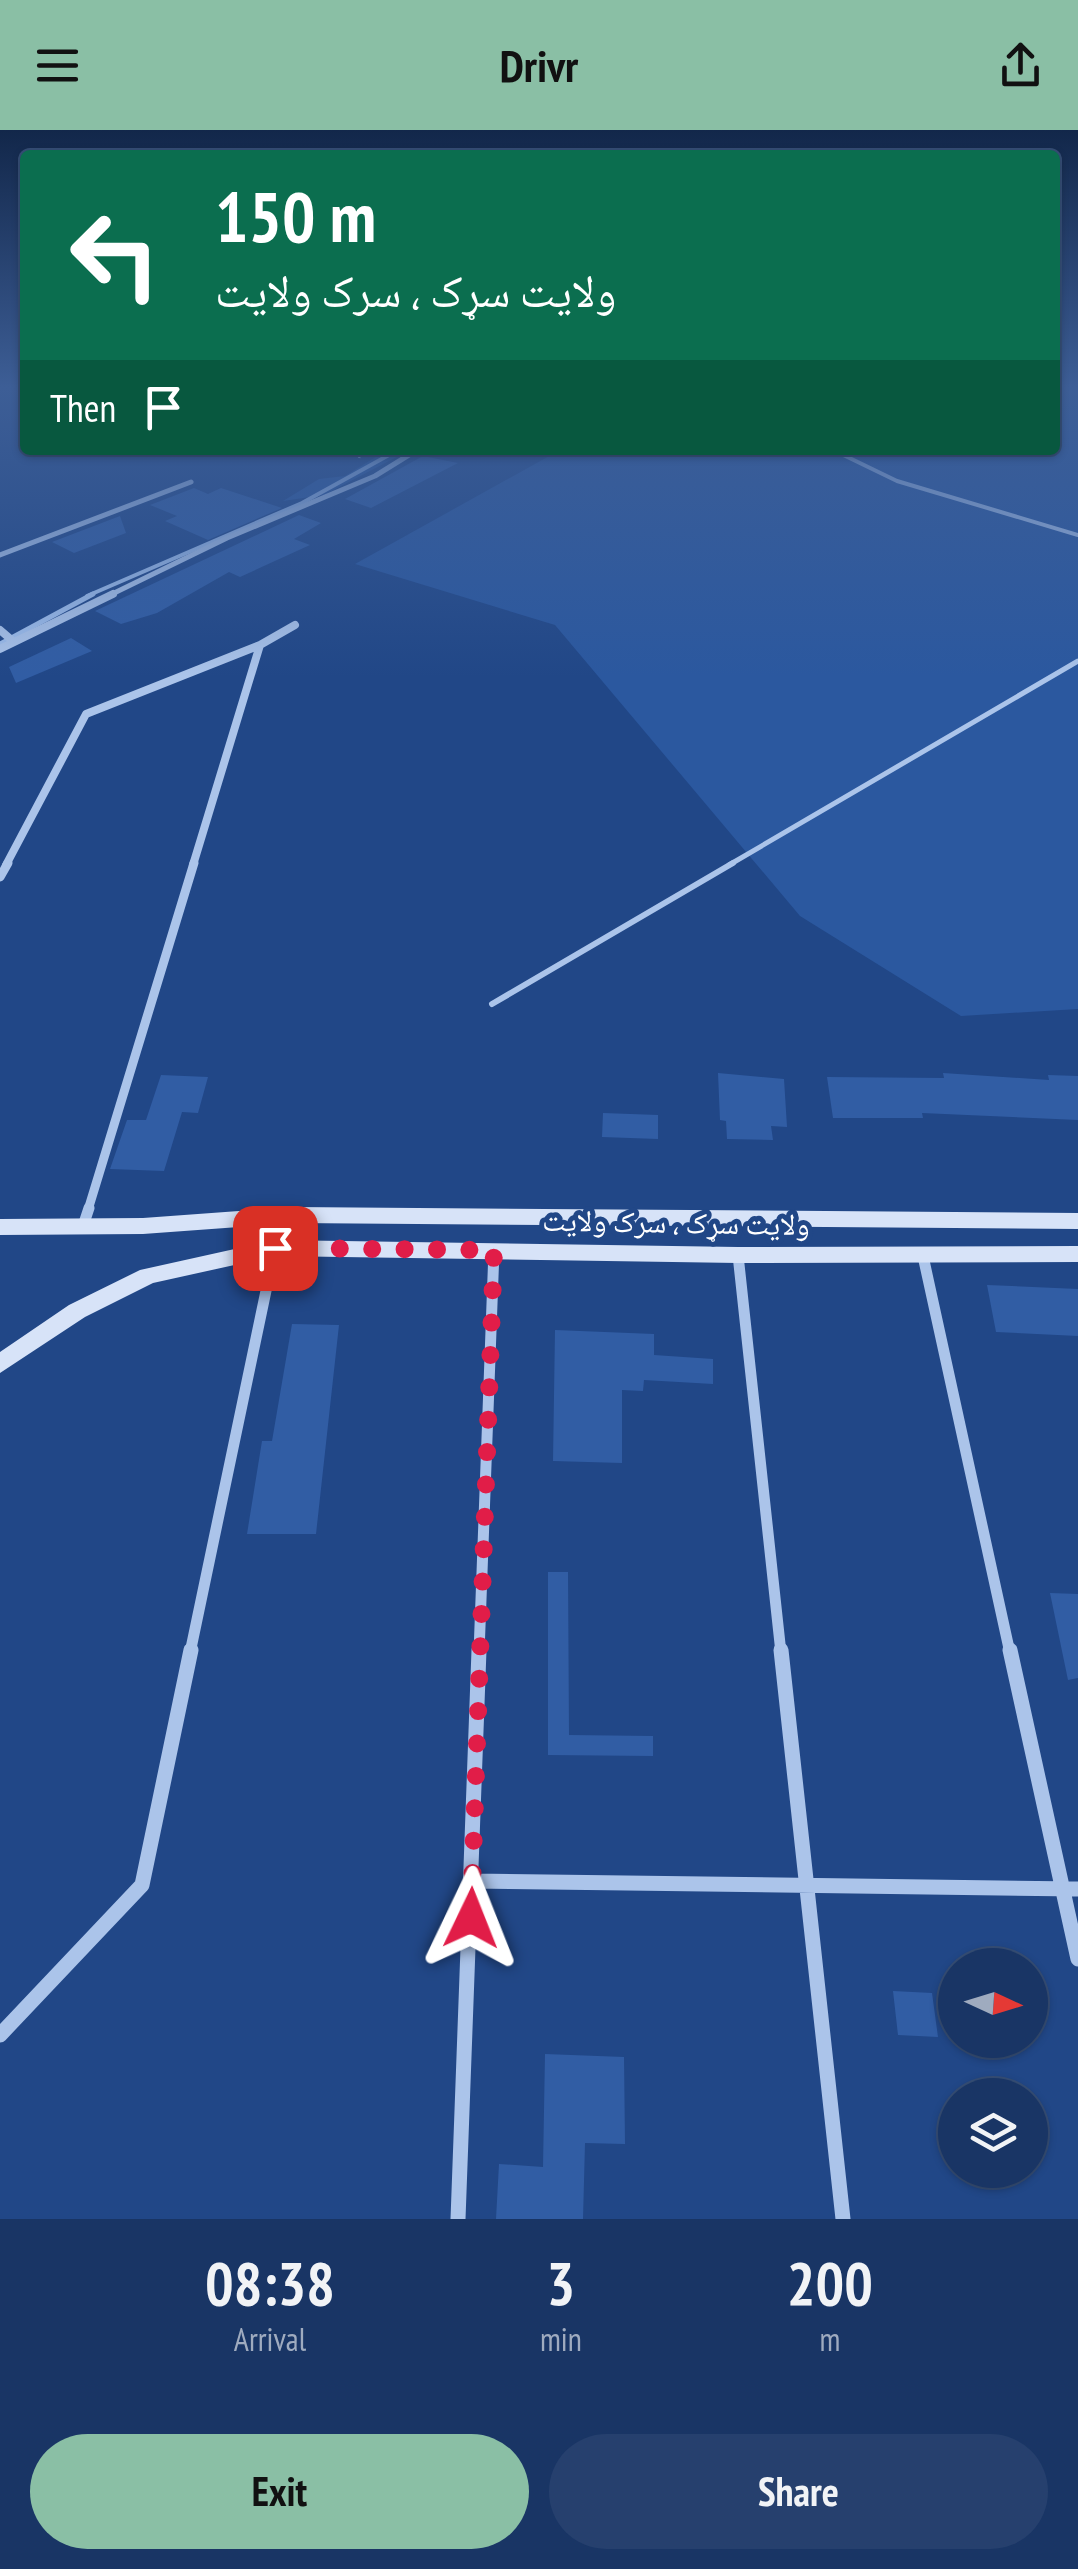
<!DOCTYPE html>
<meta charset="utf-8">
<style>
:root{--surface:#193565;--page:#26406e;--text:#f1f3f6;--muted:#9fabbf;--line:#375079;--accent:#8abfa5}
body{margin:0;font-family:"PT Sans Narrow","Noto Naskh Arabic",sans-serif;background:var(--page);color:var(--text);height:100vh;display:flex;flex-direction:column;font-size:38px;white-space:nowrap}
*{box-sizing:border-box;margin:0}
p{font-size:32px;color:var(--muted)}
.icon{flex:none;width:55px;height:55px;fill:none;stroke:currentColor;stroke-width:2;stroke-linecap:round;stroke-linejoin:round}
.map{position:relative;height:2089px;overflow:hidden}
.details{display:flex;flex-direction:column;background:var(--surface);flex:1}
.details>*{flex:none}
.banner{position:absolute;left:20px;top:20px;width:1040px;height:305px;border-radius:10px;box-shadow:0 2px 8px #0004,0 0 0 2px var(--line);background:#0b6e4f;color:#fff;overflow:hidden}
.needle{width:65px;rotate:94deg}
.tools{position:absolute;left:938px;top:1818px;display:grid;gap:20px}
.tools a{display:grid;place-items:center;width:110px;height:110px;border-radius:50%;background:var(--surface);box-shadow:0 2px 8px #0004,0 0 0 2px var(--line);font-size:50px}
.pin{position:absolute;display:grid;place-items:center;width:85px;height:85px;color:#fff;margin:-42px;border-radius:20px;box-shadow:0 5px 15px #0006}
.me{position:absolute;width:110px;margin:-55px;rotate:2deg;stroke-linejoin:round;filter:drop-shadow(0 0 8px #0008)}
.turn{display:flex;align-items:center;gap:35px;height:210px;padding:0 30px;font-size:45px}
.turn .icon{width:130px;height:130px;stroke-width:2.5}
.turn b{display:block;font-size:70px;line-height:85px}
.then{display:flex;align-items:center;height:95px;padding:0 30px;background:#0003;gap:20px;font-size:38px}
.eta{display:flex;justify-content:space-evenly;align-items:center;height:170px;text-align:center}
.eta b{font-size:60px;font-weight:600;line-height:70px}
.button{display:flex;gap:20px;margin-top:auto;padding:20px 30px}
.button a{flex:1;height:115px;border-radius:60px;background:var(--accent);color:#111;font-size:40px;font-weight:600;line-height:115px;text-align:center}
.button a+a{background:var(--page);color:var(--text)}
header{display:flex;justify-content:space-between;align-items:center;height:130px;padding:0 30px;background:var(--accent);color:#111;font-size:45px;font-weight:600}
.map>svg:first-child{display:block}
.green{fill:#2b589f}
.lines{fill:none;stroke-linecap:round;stroke-linejoin:round}
.stream-far1{stroke:#9fbeeb;stroke-width:4}
.stream{stroke:#9fbeeb;stroke-width:5}
.building{fill:#315da4}
.path{stroke:#abc4ea;stroke-width:2.5;stroke-dasharray:2.5 4;stroke-linecap:butt}
.lane-far2{stroke:#abc4ea;stroke-width:4}
.lane-far1{stroke:#abc4ea;stroke-width:5}
.lane{stroke:#abc4ea;stroke-width:6}
.street-far4{stroke:#abc4ea;stroke-width:5}
.street-far3{stroke:#abc4ea;stroke-width:8}
.street-far2{stroke:#abc4ea;stroke-width:9}
.street-far1{stroke:#abc4ea;stroke-width:11}
.street{stroke:#abc4ea;stroke-width:15}
.secondary{fill:#d7e3f8;fill-rule:evenodd}
.route{stroke:#e11d48;stroke-width:18;stroke-dasharray:0 32.4}
.labels{text-anchor:middle;stroke-width:10;stroke-linejoin:round;paint-order:stroke}
.street-label{font-size:30px;fill:#fff;stroke:#214787}
</style>
<header><svg class="icon" aria-label="menu" viewBox="0 0 24 24"><path d="M4 6h16M4 12h16M4 18h16"/></svg>Drivr<svg class="icon" aria-label="share" viewBox="0 0 24 24"><path d="M12 15V3M7 8l5-5 5 5M5 13v7h14v-7"/></svg></header>
<div class="map">
<svg width="1078" height="2089" viewBox="0 0 1078 2089">
<rect width="100%" height="100%" fill="#214787"/>
<path class="green" d="M1055,255H1078V879L961,886L800,786L555,495L355,434L560,320H1055Z
M387,320H410L324,365L283,371L319,349L345,346Z"/>
<g class="lines">
<path class="stream-far1" d="M87,466L302,373L398,320"/>
<path class="stream" d="M0,514L93,464"/>
</g>
<path class="building" d="M423,326L458,333L371,378L345,369Z
M194,358L208,364L221,358L282,378L208,410L165,391L177,386L150,375Z
M299,385L321,393L294,409L310,415L240,447L229,442L157,483L121,494L95,481Z
M120,386L126,403L74,423L52,412Z
M71,508L92,521L16,553L9,537Z
M718,943L784,949L787,997L771,996L773,1010L727,1009L726,991L720,990Z
M943,943L1049,950L1048,945L1078,946V990L922,983L923,988H833L827,947L944,948Z
M161,945L208,947L198,983L182,982L164,1041L110,1039L127,990H146Z
M603,983L658,985V1009L602,1007Z
M987,1155L1078,1159V1206L996,1202Z
M292,1194L339,1195L316,1404H247L262,1311H272Z
M555,1200L654,1204V1225L713,1229V1254L644,1250L643,1261L622,1260V1333L553,1331Z
M548,1442H568L569,1605L653,1606V1626L548,1625Z
M1050,1463L1078,1464V1548L1068,1550Z
M893,1861L932,1863L938,1907L898,1905Z
M545,1924L624,1927L625,2014L585,2013L583,2089H496L499,2034L543,2037Z"/>
<g class="lines">
<path class="path" d="M333,320L364,328"/>
<path class="lane-far2" d="M833,320L897,351L1078,405"/>
<path class="lane-far1" d="M729,735L1078,531"/>
<path class="lane" d="M492,874L733,733"/>
<path class="street-far4" d="M0,425L191,352
M108,466L227,408L375,346L417,320"/>
<path class="street-far3" d="M0,500L14,512
M0,519L113,464
M6,735L86,584L260,515L295,495
M193,735L260,515"/>
<path class="street-far2" d="M0,747L8,733
M88,1080L194,733"/>
<path class="street-far1" d="M83,1096L89,1078
M738,1125L781,1523
M923,1126L1010,1523
M190,1523L275,1118
M479,1523L494,1120"/>
<path class="street" d="M781,1520L843,2089
M1010,1520L1078,1829
M473,1751L1078,1759
M0,1905L142,1755L191,1520
M458,2089L479,1520"/>
<path class="secondary" d="M293,1077L1078,1083V1099L293,1093L143,1104L0,1105V1089L143,1088Z
M275,1110L738,1117L1078,1116V1132L738,1133L275,1126L153,1153L85,1187L0,1243V1222L69,1175L140,1140Z"/>
</g>
<linearGradient id="sky" x2="0" y2="1"><stop stop-color="#12274a"/><stop offset="0.47" stop-color="#3d5e96"/><stop offset="1" stop-color="#3d5e96" stop-opacity="0"/></linearGradient>
<rect width="1078" height="547" fill="url(#sky)"/>
<g class="lines">
<path class="route" d="M275,1118L494,1120L471,1788"/>
</g>
<g class="labels">
<g class="street-label">
<text transform="translate(676 1093) rotate(1)" y="10">ولایت سړک ، سرک ولایت</text>
</g>
</g>
</svg>
<div class="tools">
<a><svg class="needle" viewBox="-14 -14 28 28"><path d="M0-13l5 13h-10z" fill="#e53935"/><path d="M0 13l5-13h-10z" fill="#9fabbf"/></svg></a>
<a><svg class="icon" aria-label="layers" viewBox="0 0 24 24"><path d="M12 4l9 5-9 5-9-5zM3 14l9 5 9-5"/></svg></a>
</div>
<div class="pin" style="left:275px;top:1118px;background:#d93025"><svg class="icon" aria-label="arrive" viewBox="0 0 24 24"><path d="M6 21V4h12l-3 4 3 4H6"/></svg></div>
<svg class="me" style="left:471px;top:1788px" viewBox="-20 -20 40 40"><path d="M0-17L14 15 0 8-14 15z" fill="#e11d48" stroke="#fff" stroke-width="4"/></svg>
<div class="banner">
<div class="turn"><svg class="icon" aria-label="left" viewBox="0 0 24 24"><path d="M17 20v-9H6M10 6l-5 5 5 5"/></svg><div><b>150 m</b>ولایت سړک ، سرک ولایت</div></div>
<div class="then">Then<svg class="icon" aria-label="arrive" viewBox="0 0 24 24"><path d="M6 21V4h12l-3 4 3 4H6"/></svg></div>
</div>
</div>
<section class="details">
<div class="eta">
<div><b>08:38</b><p>Arrival</p></div>
<div><b>3</b><p>min</p></div>
<div><b>200</b><p>m</p></div>
</div>
<div class="button"><a>Exit</a><a>Share</a></div>
</section>
